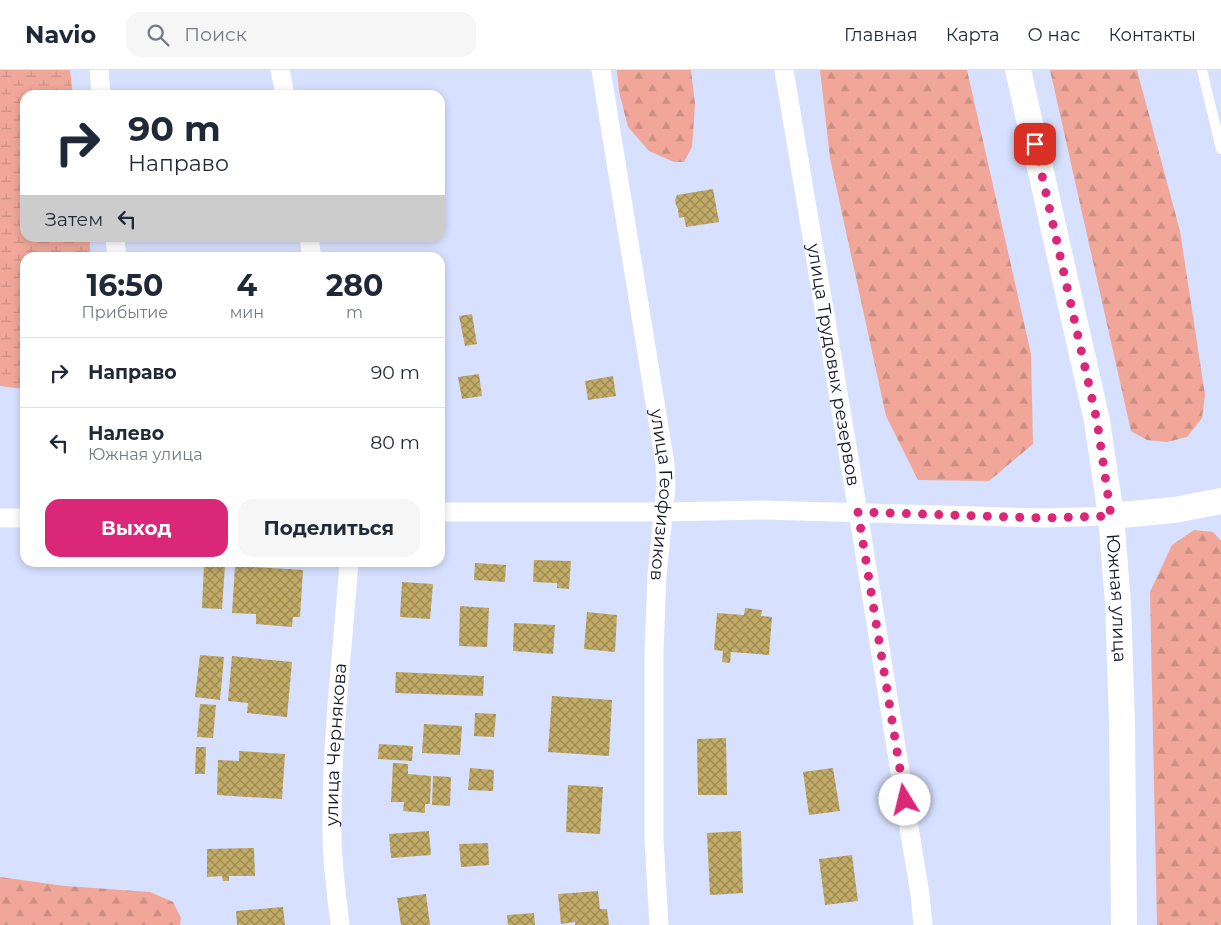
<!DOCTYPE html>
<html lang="ru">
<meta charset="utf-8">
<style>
:root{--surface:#fff;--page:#f6f6f7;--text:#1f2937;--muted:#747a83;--line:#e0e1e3;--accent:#db2777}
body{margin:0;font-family:Montserrat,sans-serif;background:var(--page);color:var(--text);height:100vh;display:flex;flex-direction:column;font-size:19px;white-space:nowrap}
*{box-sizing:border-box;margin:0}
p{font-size:16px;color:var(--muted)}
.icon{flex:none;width:28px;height:28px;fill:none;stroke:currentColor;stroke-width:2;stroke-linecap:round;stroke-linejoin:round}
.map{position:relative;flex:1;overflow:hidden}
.side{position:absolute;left:20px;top:182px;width:425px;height:315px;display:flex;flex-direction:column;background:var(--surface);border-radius:15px;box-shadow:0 2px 8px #0003}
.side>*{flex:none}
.guide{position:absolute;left:20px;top:20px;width:425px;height:152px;border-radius:15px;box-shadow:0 2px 8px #0003;background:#fff;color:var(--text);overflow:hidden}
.pin{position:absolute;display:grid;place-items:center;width:42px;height:42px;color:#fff;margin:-21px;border-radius:10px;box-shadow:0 2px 8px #0006}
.me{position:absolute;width:55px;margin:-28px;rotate:351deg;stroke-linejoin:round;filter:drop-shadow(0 0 4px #0008)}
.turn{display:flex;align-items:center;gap:18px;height:105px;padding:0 25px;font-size:22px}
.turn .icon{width:65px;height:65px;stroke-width:2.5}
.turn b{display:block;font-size:35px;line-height:42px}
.then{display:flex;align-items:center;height:48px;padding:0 25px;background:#0003;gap:10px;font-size:19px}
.eta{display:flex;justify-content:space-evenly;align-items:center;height:85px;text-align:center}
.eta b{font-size:30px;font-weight:700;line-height:35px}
.cta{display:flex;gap:10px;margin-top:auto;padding:10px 25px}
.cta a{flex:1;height:58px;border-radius:15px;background:var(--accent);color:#fff;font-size:20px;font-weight:700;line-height:58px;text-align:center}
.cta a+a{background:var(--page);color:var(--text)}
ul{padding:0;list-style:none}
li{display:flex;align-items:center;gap:15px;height:70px;padding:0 25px;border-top:1px solid var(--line)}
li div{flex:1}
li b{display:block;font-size:19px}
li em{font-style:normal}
header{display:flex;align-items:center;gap:30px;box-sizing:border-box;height:70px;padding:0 25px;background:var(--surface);border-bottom:1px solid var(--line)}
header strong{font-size:24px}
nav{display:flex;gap:28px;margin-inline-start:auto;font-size:18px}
.search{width:350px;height:45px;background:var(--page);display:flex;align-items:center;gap:12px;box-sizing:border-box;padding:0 18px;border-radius:15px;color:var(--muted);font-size:19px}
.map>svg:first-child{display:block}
.forest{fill:url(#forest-firs)}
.wetland{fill:url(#wetland-marsh)}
.building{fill:url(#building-cross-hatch)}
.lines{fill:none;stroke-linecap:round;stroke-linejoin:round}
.service{stroke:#fff;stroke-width:10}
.minor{stroke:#fff;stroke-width:19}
.secondary{stroke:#fff;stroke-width:26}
.route{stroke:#db2777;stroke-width:9;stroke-dasharray:0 16.2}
.labels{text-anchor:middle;stroke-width:4.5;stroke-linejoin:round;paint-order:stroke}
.street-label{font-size:18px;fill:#151a2b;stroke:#ebeef8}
</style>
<header>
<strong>Navio</strong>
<div class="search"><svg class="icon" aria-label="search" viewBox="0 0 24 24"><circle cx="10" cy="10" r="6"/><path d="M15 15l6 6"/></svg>Поиск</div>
<nav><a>Главная</a><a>Карта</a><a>О нас</a><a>Контакты</a></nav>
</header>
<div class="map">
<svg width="1221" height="855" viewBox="0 0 1221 855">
<defs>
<pattern id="forest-firs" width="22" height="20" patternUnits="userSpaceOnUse" patternTransform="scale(1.25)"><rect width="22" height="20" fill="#f0a799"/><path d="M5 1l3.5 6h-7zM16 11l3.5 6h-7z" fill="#cd8f84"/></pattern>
<pattern id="wetland-marsh" width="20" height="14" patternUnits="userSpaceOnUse" patternTransform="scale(1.25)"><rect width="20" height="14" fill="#f0a799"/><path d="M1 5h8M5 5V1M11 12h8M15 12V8" fill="none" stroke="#cd8f84"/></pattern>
<pattern id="building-cross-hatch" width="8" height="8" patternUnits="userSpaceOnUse" patternTransform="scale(1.25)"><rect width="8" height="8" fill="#c2aa67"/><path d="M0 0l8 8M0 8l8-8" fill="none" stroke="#9c8a55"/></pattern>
</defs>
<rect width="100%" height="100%" fill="#d7e0fe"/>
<path class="forest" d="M617,0H691L695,34L692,77L684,92H674L649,81L628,57L619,22Z
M820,0H967L1031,284L1033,374L989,411L918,410L886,346L830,88Z
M1050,0H1137L1180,161L1205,325L1202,348L1187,367L1167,372L1147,370L1131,361Z
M1194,460L1213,462L1221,471V855H1157L1150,522L1172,475Z
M0,807L65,816L150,822L173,832L181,848L180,855H0Z"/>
<path class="wetland" d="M0,0H70L73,25H25V168H89L91,187L25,188V319L0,316Z"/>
<path class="building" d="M713,119L719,152L686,157L684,147L679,148L678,140H679L676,135L675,130L677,125Z
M472,244L477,274L465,276L459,246Z
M479,304L482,326L462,329L458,307Z
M613,306L616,326L588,330L585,311Z
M534,490L571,491L569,519L557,518V513L533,512Z
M475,493L506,495L505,512L474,510Z
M204,494L225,496L222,539L202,538Z
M235,496L303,500L300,547H293L292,557L256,554V544L232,543Z
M402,512L433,514L430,549L400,547Z
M460,536L489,538L487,577L459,576Z
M745,538L762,540L761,546L772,547L769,585L731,582L730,593L722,592L723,581L714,580L717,543L744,545Z
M587,542L617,545L615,582L584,579Z
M514,553L555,555L553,584L513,581Z
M200,585L224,587L220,630L195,627Z
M232,586L292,592L287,647L247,643L248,633L228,631Z
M396,602L484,606L483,626L395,623Z
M552,626L612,630L609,686L548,682Z
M200,634L216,635L213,668L197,667Z
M475,643L496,644L494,667L474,666Z
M424,654L462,656L460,685L422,683Z
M726,668L727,725H698L697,669Z
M379,674L413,676L412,691L378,689Z
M196,677H206L205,704H195Z
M239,681L285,684L282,729L217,725L218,690L239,691Z
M393,693L408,694V704L431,706L430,734H425V743L403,741L404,732H391Z
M470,698L494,700L493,721L468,720Z
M833,698L840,741L809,745L803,702Z
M433,706L451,707L450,736L432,735Z
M568,715L603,717L600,764L566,762Z
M429,761L431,785L391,788L389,764Z
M741,761L743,823L710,825L707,763Z
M488,773L489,795L461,797L459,774Z
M254,778L255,806H229V811H223L222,806L207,807V779Z
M852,785L858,831L825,835L819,789Z
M598,821L600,839H607L609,855H575V852L561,854L558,824Z
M426,824L430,855H401L397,828Z
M283,837L285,855H237L236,841Z
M534,843L535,855H508L507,845Z"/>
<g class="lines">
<path class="service" d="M1202,0L1221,79"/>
<g class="minor">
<path d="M99,0L101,25"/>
<path d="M280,0L285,25"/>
<path id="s1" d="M601,0L665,394L666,417L657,505L654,581V770L659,855"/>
<path id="s2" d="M784,0L858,442L920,825L923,855"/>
<path d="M115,168L117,188"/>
<path d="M309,168L312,188"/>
<path d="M440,442H663L762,440L1044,448L1111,446"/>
<path d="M0,448H25"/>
<path id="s3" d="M340,855C336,820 331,784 332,748C332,663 343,577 349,492"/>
</g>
<g class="secondary">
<path id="s4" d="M1018,0L1097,351L1111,446L1118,534L1122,652L1124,855"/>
<path d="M1111,446L1174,440L1221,431"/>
</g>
</g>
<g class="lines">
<path class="route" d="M905,730L858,442L1044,448L1111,446L1097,351L1035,74"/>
</g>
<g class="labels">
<g class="street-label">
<text dy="6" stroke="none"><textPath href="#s2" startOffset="299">улица Трудовых резервов</textPath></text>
<text dy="6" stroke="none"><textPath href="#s1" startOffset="430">улица Геофизиков</textPath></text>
<text dy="6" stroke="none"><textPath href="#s4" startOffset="538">Южная улица</textPath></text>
<text dy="6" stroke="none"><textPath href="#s3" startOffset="181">улица Чернякова</textPath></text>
</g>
</g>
</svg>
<div class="pin" style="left:1035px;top:74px;background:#d93025"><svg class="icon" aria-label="arrive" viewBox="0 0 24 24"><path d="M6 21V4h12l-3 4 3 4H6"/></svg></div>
<svg class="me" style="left:905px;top:730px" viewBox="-20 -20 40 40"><circle r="19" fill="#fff"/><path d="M0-13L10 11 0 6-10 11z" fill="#db2777"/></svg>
<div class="guide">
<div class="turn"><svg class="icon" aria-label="right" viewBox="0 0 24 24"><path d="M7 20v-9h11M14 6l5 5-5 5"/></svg><div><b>90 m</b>Направо</div></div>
<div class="then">Затем<svg class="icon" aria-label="left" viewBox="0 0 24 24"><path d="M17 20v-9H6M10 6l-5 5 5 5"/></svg></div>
</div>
<section class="side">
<div class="eta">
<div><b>16:50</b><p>Прибытие</p></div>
<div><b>4</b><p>мин</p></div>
<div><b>280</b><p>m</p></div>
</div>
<ul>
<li><svg class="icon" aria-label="right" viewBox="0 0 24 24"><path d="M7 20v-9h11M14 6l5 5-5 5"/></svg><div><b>Направо</b></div><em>90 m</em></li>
<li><svg class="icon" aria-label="left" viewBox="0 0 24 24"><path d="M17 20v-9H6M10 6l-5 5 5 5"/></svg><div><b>Налево</b><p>Южная улица</p></div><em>80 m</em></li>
</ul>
<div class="cta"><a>Выход</a><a>Поделиться</a></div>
</section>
</div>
